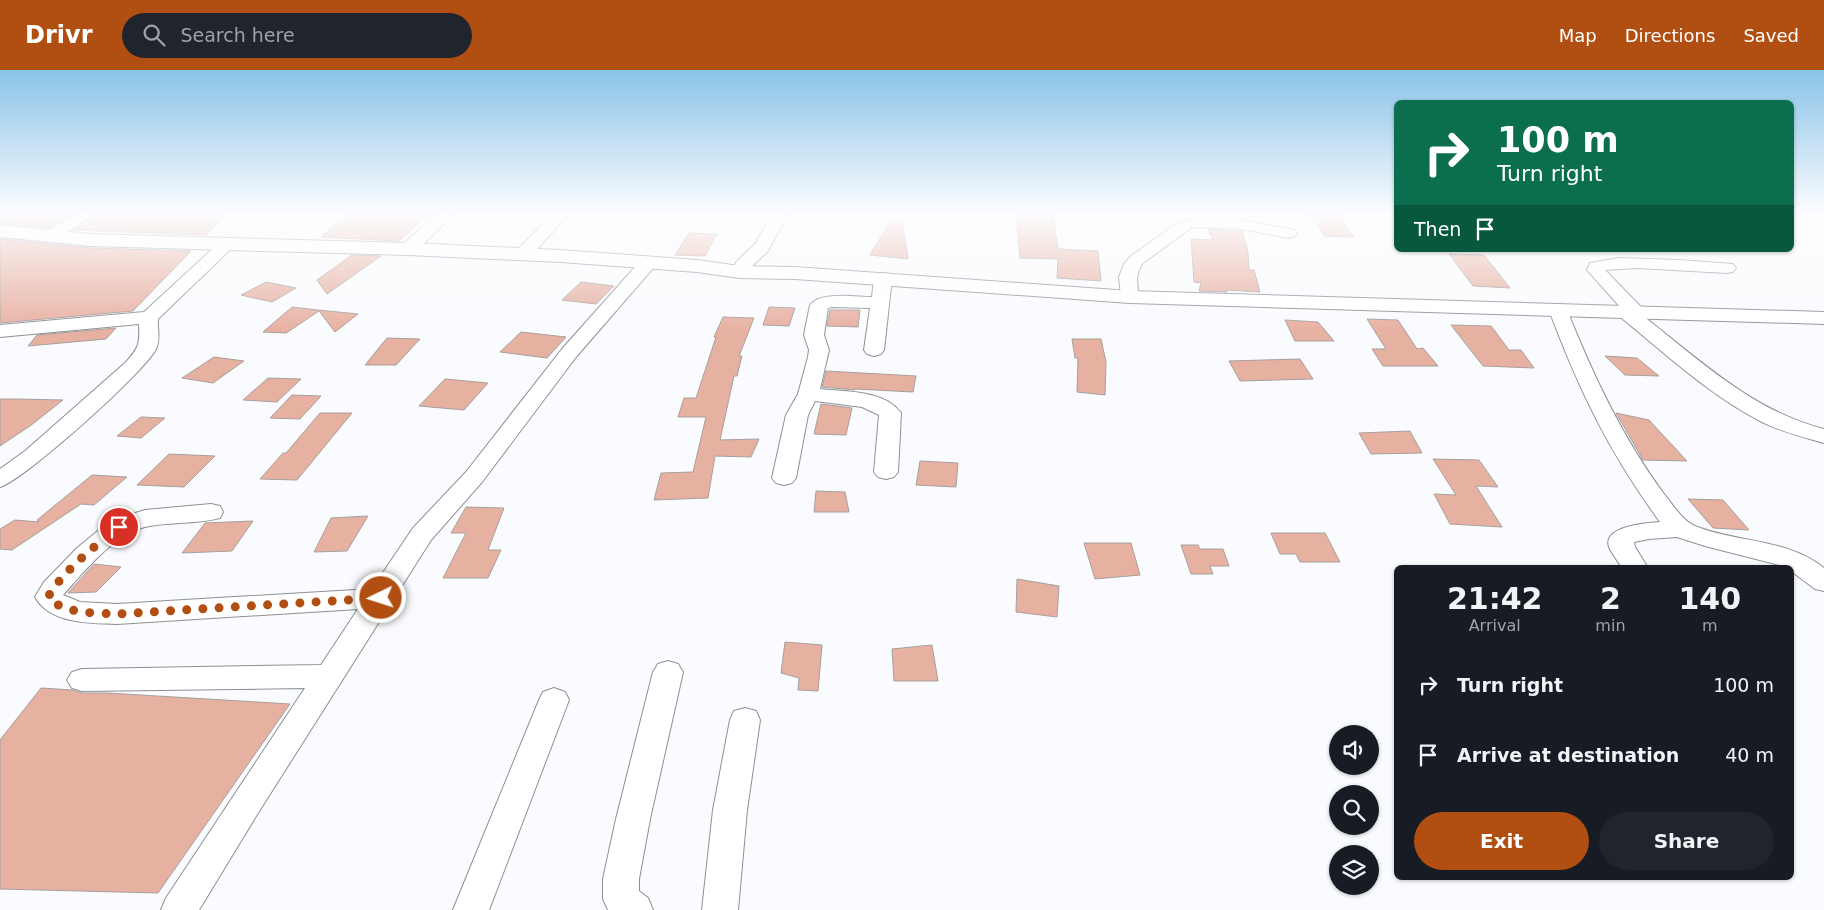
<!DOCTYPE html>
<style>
:root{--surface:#171b24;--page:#20242c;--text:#f1f3f6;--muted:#9ea1a6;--accent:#b14f13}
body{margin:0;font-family:"DejaVu Sans",sans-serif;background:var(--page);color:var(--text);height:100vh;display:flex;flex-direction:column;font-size:19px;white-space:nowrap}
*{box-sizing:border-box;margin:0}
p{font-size:16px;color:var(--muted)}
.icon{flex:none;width:28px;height:28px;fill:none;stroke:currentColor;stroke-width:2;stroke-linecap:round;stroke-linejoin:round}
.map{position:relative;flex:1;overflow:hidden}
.side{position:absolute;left:1394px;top:495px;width:400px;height:315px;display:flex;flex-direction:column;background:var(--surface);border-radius:8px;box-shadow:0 1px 4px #0004}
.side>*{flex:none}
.guide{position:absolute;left:1394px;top:30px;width:400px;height:152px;border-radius:8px;box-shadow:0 1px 4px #0004;background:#0b6e4f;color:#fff;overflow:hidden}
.buttons{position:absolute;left:1329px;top:655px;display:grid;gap:10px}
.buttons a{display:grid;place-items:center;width:50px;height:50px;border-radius:50%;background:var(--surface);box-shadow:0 1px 4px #0004;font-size:25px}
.pin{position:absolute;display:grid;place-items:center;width:42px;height:42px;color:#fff;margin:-21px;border:2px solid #fff;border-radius:50%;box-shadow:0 1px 5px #0007}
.me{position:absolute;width:55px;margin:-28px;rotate:266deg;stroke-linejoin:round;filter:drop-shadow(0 0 4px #0008)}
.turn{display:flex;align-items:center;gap:18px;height:105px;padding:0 20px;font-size:22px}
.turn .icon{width:65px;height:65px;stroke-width:2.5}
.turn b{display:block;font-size:35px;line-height:42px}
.then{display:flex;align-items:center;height:48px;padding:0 20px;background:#0003;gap:10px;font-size:19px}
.eta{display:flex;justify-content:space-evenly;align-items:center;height:85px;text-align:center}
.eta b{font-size:30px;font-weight:800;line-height:35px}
.button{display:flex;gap:10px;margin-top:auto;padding:10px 20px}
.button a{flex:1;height:58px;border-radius:30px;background:var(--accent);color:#fff;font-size:20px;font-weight:800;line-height:58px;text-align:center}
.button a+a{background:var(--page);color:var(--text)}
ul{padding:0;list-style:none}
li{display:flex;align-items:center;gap:15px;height:70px;padding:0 20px}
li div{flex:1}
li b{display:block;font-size:19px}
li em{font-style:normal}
header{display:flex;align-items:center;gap:30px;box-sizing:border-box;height:70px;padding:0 25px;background:var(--accent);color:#fff}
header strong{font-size:24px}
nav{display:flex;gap:28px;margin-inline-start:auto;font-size:18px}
.search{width:350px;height:45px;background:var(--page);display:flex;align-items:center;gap:12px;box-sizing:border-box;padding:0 18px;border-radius:28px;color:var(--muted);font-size:19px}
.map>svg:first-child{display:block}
.building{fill:#e7b1a2;stroke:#a79f9d}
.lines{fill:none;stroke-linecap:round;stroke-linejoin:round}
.minor-casing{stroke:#8c9096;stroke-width:2}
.tertiary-casing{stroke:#8c9096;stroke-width:2}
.minor{fill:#fff;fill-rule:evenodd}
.tertiary{fill:#fff;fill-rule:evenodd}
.route{stroke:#b14f13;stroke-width:9;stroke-dasharray:0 16.2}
</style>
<header>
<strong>Drivr</strong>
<div class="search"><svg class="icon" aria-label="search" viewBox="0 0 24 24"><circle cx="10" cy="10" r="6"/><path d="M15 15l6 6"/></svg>Search here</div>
<nav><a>Map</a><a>Directions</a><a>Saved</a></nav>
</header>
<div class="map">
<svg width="1824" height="840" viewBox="0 0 1824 840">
<rect width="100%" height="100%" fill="#fafbfe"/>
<path class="building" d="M6,144H73L49,158L0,153V146Z
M96,144H210L208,145L225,146L206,165L73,160Z
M347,144H429L399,171L321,167Z
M1016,144H1053L1058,179L1098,181L1101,211L1057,208L1058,189L1020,188Z
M1309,144H1338L1354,167L1324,166Z
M891,150H902L908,189L870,185Z
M1208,159L1242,161L1248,182L1249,200H1254L1260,222L1226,220L1227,222L1199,221L1201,213L1194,212L1191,169L1213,170Z
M689,163L717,164L705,186L675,185Z
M0,169L91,178L191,181L133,241L0,253Z
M1449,184L1484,185L1510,218L1473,216Z
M352,185L381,186L327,224L317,210Z
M266,212L296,218L272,232L241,225Z
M581,212L614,216L596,234L562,230Z
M292,237L318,240L358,244L335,262L319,241L286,263L263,262Z
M769,237L795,238L789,256L763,255Z
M830,240H860L858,257L827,256Z
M723,247L754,248L739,286H742L737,306H734L720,370L759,369L751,387L715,386L708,428L654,430L661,403L693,402L706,347H678L684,328H696L716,267H714Z
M1367,249L1398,250L1417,279L1423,278L1438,296H1383L1372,279H1386Z
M1285,250L1318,252L1334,271H1295Z
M1451,255L1491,256L1509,280H1521L1534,298L1483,296Z
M116,258L106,269L28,276L37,265Z
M521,262L566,267L547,288L500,282Z
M387,268L420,269L396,295H365Z
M1072,269H1101L1106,292L1105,325L1077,322L1078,288H1075Z
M1605,286L1637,288L1659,306L1625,305Z
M214,287L244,291L213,313L182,308Z
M1300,289L1313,309L1240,311L1229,291Z
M826,301L916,306L913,322L855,319V320L822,317Z
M268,308L301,309L277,332L243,330Z
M445,309L488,313L464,340L419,336Z
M292,325L321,326L300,349L270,348Z
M0,329H15L63,330L30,356L0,376Z
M821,334L852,338L846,365L814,364Z
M320,343H352L297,410L260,409L283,383H286Z
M1616,343L1649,350L1687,391L1643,390Z
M141,347L165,348L141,368L117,366Z
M1410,361L1422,383L1371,384L1359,363Z
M169,384L215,386L184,417L137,415Z
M1433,389L1479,390L1498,417L1476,416L1502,457L1450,454L1434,424L1456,425Z
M920,391L958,393L956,417L916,415Z
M92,405L127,407L94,435L81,434L12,480L0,479V459L15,450L39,452L37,450Z
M816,421L845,422L849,442H814Z
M1688,429L1723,430L1749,460L1713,458Z
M466,437L504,438L488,480H501L488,508H443L466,463H451Z
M368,446L347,481L314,482L331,448Z
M253,451L232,481L182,483L205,453Z
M1271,463H1325L1340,492H1300L1296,484H1280Z
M1084,473H1131L1140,505L1095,509Z
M1181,475H1198L1200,479H1223L1229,496H1210L1213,504H1191Z
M94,494L121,497L96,522L68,523Z
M1017,509L1059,516L1057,547L1016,542Z
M785,572L822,575L818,621L798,620L799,608L781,603Z
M932,575L938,611H894L892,579Z
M41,618L73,620L82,623H108L290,634L158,823L0,819V670Z"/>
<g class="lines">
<defs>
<path id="minor" d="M76,144H94L55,170H43L41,167L43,164Z
M437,144H454L414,183H402L400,179L402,175Z
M553,144H569L529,188H517L515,184L517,180Z
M772,144H788L768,181L750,198L745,206L739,207L733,206L730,202L737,191L755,174Z
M1209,147L1236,149L1295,160L1297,163L1295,166L1289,168L1236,158L1197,157L1191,158L1143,193C1135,203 1137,215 1139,227L1136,231L1130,232L1124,231L1121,227L1119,207L1124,194L1131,186L1179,152Z
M227,169L233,171L235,174L233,177L158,249C157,259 161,269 156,279C145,302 23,411 0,417V399L25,381L125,293C139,278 140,274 139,254L0,267V255L144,242L221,171Z
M649,187L655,188L657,192L655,196L576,287L482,412L431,470L258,743L199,840H161L166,828L305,618L82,621L72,618L67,610L72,602L82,599L321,595L358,539L117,554C90,553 50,554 35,527L44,512L77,478L110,451L145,440L211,434L220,436L223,442L220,448C197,454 173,452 150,456C116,461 85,501 63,525L80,532L117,534L372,519L413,458L466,402L562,279L643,188Z
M1619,188L1679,190L1733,194L1736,198L1733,202L1727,203L1637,198L1605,200L1642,238L1644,242L1642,245C1699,290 1753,341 1824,359V373C1803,367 1782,362 1762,352C1709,325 1665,283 1619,246L1617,242L1621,238L1587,200L1590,193Z
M883,203L889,204L892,208L884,280L881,284L874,286L867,284L864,280L870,238L832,237L828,238L824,265L829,280L820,319C845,322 885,320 901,343L898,402L894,407L886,409L878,407L874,402L879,345L862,337L815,331L808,345L796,408L792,413L784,415L776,413L772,408L786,345L798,324L808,287L809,280L804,265L810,235C820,221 856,227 872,227L874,208L877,204Z
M1558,234L1565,236L1567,240C1593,305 1622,367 1664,424C1673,435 1682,450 1695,456C1737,473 1787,468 1824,498V521L1815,519L1791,501V498L1705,476L1677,467L1649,469L1634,472L1635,477L1648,498H1622C1618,491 1612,484 1609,477C1602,456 1647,453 1660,452C1609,382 1579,320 1549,240L1551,236Z
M668,591L678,594L683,602L650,749L639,809V821L648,828L653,840H608L603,829V809L616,749L653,602L658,594Z
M554,618L565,622L569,630L489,840H453L539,630L543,622Z
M745,638L756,641L760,650L747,740L738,840H702L713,740L730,650L734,641Z"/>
<path id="tertiary" d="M0,155L91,164L408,173L561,180L697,190L739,196L795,197L1130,221L1824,242V254L1130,233L795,209L739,208L697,202L561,192L408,185L91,176L0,167Z"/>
</defs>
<use href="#minor" class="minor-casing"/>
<use href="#tertiary" class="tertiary-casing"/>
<use href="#minor" class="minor"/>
<use href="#tertiary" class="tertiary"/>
</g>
<linearGradient id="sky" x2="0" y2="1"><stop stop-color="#89c3e8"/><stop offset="0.55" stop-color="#fdfdff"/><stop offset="1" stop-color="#fdfdff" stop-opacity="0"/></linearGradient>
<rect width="1824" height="261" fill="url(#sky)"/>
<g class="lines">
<path class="route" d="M119,457C96,475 62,502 48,527C63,544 95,543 117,544L381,528"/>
</g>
</svg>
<div class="buttons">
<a><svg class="icon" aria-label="sound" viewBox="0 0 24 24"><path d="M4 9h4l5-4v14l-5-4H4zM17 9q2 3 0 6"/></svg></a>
<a><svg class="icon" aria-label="search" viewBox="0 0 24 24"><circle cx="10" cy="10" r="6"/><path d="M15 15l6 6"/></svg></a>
<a><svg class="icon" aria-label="layers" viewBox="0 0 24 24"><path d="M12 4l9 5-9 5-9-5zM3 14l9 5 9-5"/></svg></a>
</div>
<div class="pin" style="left:119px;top:457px;background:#d93025"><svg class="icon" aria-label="arrive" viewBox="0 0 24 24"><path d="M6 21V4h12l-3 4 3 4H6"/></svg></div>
<svg class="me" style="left:381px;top:528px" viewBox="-20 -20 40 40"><circle r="17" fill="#b14f13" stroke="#fff" stroke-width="3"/><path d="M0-11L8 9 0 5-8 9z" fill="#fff"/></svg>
<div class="guide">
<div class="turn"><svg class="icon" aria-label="right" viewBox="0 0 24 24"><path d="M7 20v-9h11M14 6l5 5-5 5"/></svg><div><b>100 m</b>Turn right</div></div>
<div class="then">Then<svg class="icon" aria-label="arrive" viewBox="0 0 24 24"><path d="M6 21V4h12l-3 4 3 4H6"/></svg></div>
</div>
<section class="side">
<div class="eta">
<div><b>21:42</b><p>Arrival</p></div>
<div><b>2</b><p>min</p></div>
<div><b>140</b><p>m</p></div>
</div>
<ul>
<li><svg class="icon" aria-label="right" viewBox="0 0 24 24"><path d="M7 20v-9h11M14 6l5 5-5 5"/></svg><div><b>Turn right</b></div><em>100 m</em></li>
<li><svg class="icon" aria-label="arrive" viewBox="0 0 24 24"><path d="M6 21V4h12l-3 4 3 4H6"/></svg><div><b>Arrive at destination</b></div><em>40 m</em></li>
</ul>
<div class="button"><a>Exit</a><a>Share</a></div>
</section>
</div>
